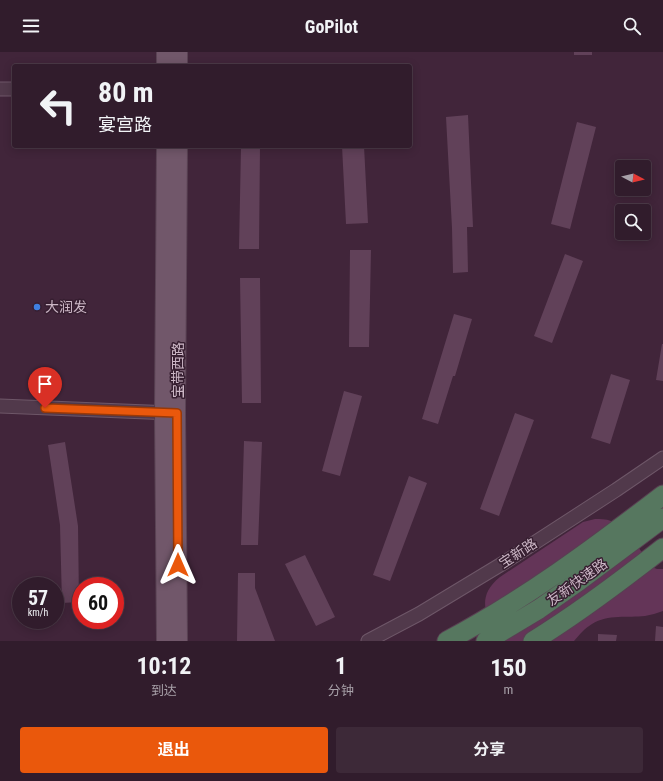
<!DOCTYPE html>
<html lang="zh">
<meta charset="utf-8">
<style>
:root{--surface:#311c2c;--page:#3d2938;--text:#f1f3f6;--muted:#a8a1a9;--line:#4c3a48;--accent:#ea580c}
body{margin:0;font-family:"Roboto Condensed","Noto Sans SC",sans-serif;background:var(--page);color:var(--text);height:100vh;display:flex;flex-direction:column;font-size:15px;white-space:nowrap}
*{box-sizing:border-box;margin:0}
p{font-size:13px;color:var(--muted)}
.icon{flex:none;width:22px;height:22px;fill:none;stroke:currentColor;stroke-width:2;stroke-linecap:round;stroke-linejoin:round}
.map{position:relative;height:589px;overflow:hidden}
.panel{display:flex;flex-direction:column;background:var(--surface);flex:1}
.panel>*{flex:none}
.banner{position:absolute;left:12px;top:12px;width:400px;height:84px;border-radius:4px;box-shadow:0 2px 10px #0003,0 0 0 1px var(--line);background:#311c2c;color:var(--text);overflow:hidden}
.needle{width:26px;rotate:97deg}
.fabs{position:absolute;left:615px;top:108px;display:grid;gap:8px}
.fabs a{display:grid;place-items:center;width:36px;height:36px;border-radius:4px;background:var(--surface);box-shadow:0 2px 10px #0003,0 0 0 1px var(--line);font-size:20px}
.speed{position:absolute;left:12px;top:525px;display:flex;gap:8px;font-size:20px;font-weight:700;text-align:center}
.speed>*{display:grid;place-content:center;width:52px;height:52px;border-radius:50%;background:var(--surface);box-shadow:0 2px 10px #0003,0 0 0 1px var(--line);line-height:1}
.speed small{font-size:10px;font-weight:400}
.speed .limit{border:6px solid #d22;background:#fff;color:#111}
.pin{position:absolute;display:grid;place-items:center;width:34px;height:34px;color:#fff;margin:-41px -17px;border-radius:50% 50% 50% 0;rotate:-45deg;box-shadow:0 0 4px #0007}
.pin .icon{rotate:45deg}
.me{position:absolute;width:44px;margin:-22px;rotate:0deg;stroke-linejoin:round;filter:drop-shadow(0 0 3px #0008)}
.turn{display:flex;align-items:center;gap:14px;height:84px;padding:0 20px;font-size:18px}
.turn .icon{width:52px;height:52px;stroke-width:2.5}
.turn b{display:block;font-size:28px;line-height:34px}
.eta{display:flex;justify-content:space-evenly;align-items:center;height:68px;text-align:center}
.eta b{font-size:24px;font-weight:700;line-height:28px}
.primary-button{display:flex;gap:8px;margin-top:auto;padding:8px 20px}
.primary-button a{flex:1;height:46px;border-radius:4px;background:var(--accent);color:#fff;font-size:16px;font-weight:700;line-height:46px;text-align:center}
.primary-button a+a{background:var(--page);color:var(--text)}
header{display:flex;justify-content:space-between;align-items:center;height:52px;padding:0 20px;background:var(--surface);font-size:18px;font-weight:700}
.map>svg:first-child{display:block}
.water{fill:#643558}
.building{fill:#614159}
.lines{fill:none;stroke-linecap:round;stroke-linejoin:round}
.minor-casing{stroke:#6e5768;stroke-width:15}
.major-casing{stroke:#5a4354;stroke-width:18}
.highway-casing{stroke:#584152;stroke-width:21}
.minor{stroke:#51394b;stroke-width:13}
.major{stroke:#71576a;stroke-width:16}
.highway{stroke:#56775f;stroke-width:19}
.route-casing{stroke:#983908;stroke-width:10}
.route{stroke:#ea580c;stroke-width:7}
.shop-dot{fill:#3f7fe0;stroke:#361e30;stroke-width:1.5}
.labels{text-anchor:middle;stroke-width:3;stroke-linejoin:round;paint-order:stroke}
.poi-label{font-size:14px;fill:#cbb6c5;stroke:#361e30;text-anchor:start}
.street-label{font-size:14px;fill:#cbb6c5;stroke:#361e30}
</style>
<header><svg class="icon" aria-label="menu" viewBox="0 0 24 24"><path d="M4 6h16M4 12h16M4 18h16"/></svg>GoPilot<svg class="icon" aria-label="search" viewBox="0 0 24 24"><circle cx="10" cy="10" r="6"/><path d="M15 15l6 6"/></svg></header>
<div class="map">
<svg width="663" height="589" viewBox="0 0 663 589">
<rect width="100%" height="100%" fill="#41253a"/>
<path class="water" d="M595,467C600,467 606,467 611,469C628,476 641,500 652,515L657,517H663V559C657,561 651,563 645,564C628,566 608,562 592,572C585,576 579,583 574,589H496C487,564 475,545 500,525L583,470Z"/>
<path class="building" d="M574,0H592V3H574Z
M468,63L473,175H467L468,220L453,221L452,176L446,65Z
M577,70L596,75L570,177L551,172Z
M241,94H260L259,197H239Z
M342,94H364L368,171L346,172Z
M350,198H371L369,295H349Z
M565,202L583,209L552,291L534,284Z
M240,226H260L261,351H242Z
M454,262L472,267L455,324H453L438,372L422,367Z
M662,292H663V329L656,328Z
M611,322L630,328L610,392L591,386Z
M344,339L362,344L340,424L322,419Z
M515,361L534,368L499,464L480,457Z
M244,389L262,390L258,493H241Z
M65,390L78,474L79,550L62,551L60,473L48,393Z
M409,424L427,431L390,529L373,523Z
M305,503L335,565L316,574L285,512Z
M238,521H255V536L275,589H237Z
M656,574L663,575V589H655Z
M598,582L617,583L616,589H598Z"/>
<g class="lines">
<defs>
<path id="minor" d="M0,37H14
M0,354L172,361
M368,589L419,562L505,510L616,438L663,406"/>
<path id="major" d="M165,0V14
M179,0V14
M165,589L163,361L165,94
M179,589L177,361L179,94"/>
<path id="highway" d="M447,589C524,548 594,496 663,443
M486,589L539,557L579,529L663,466
M533,589C579,561 621,529 663,496"/>
</defs>
<use href="#minor" class="minor-casing"/>
<use href="#major" class="major-casing"/>
<use href="#highway" class="highway-casing"/>
<use href="#minor" class="minor"/>
<use href="#major" class="major"/>
<use href="#highway" class="highway"/>
</g>
<g class="lines">
<defs>
<path id="route" d="M45,356L177,361L178,513"/>
</defs>
<use href="#route" class="route-casing"/>
<use href="#route" class="route"/>
</g>
<circle class="shop-dot" cx="37" cy="255" r="4"/>
<g class="labels">
<g class="poi-label">
<text x="45" y="260">大润发</text>
</g>
<g class="street-label">
<text transform="translate(178 318) rotate(-90)" y="5">宝带西路</text>
<text transform="translate(518 501) rotate(-33)" y="5">宝新路</text>
<text transform="translate(577 530) rotate(-35)" y="5">友新快速路</text>
</g>
</g>
</svg>
<div class="fabs">
<a><svg class="needle" viewBox="-14 -14 28 28"><path d="M0-13l5 13h-10z" fill="#e53935"/><path d="M0 13l5-13h-10z" fill="#a8a1a9"/></svg></a>
<a><svg class="icon" aria-label="search" viewBox="0 0 24 24"><circle cx="10" cy="10" r="6"/><path d="M15 15l6 6"/></svg></a>
</div>
<div class="speed"><div>57<small>km/h</small></div><div class="limit">60</div></div>
<div class="pin" style="left:45px;top:356px;background:#d93025"><svg class="icon" aria-label="arrive" viewBox="0 0 24 24"><path d="M6 21V4h12l-3 4 3 4H6"/></svg></div>
<svg class="me" style="left:178px;top:513px" viewBox="-20 -20 40 40"><path d="M0-17L14 15 0 8-14 15z" fill="#ea580c" stroke="#fff" stroke-width="4"/></svg>
<div class="banner">
<div class="turn"><svg class="icon" aria-label="left" viewBox="0 0 24 24"><path d="M17 20v-9H6M10 6l-5 5 5 5"/></svg><div><b>80 m</b>宴宫路</div></div>
</div>
</div>
<section class="panel">
<div class="eta">
<div><b>10:12</b><p>到达</p></div>
<div><b>1</b><p>分钟</p></div>
<div><b>150</b><p>m</p></div>
</div>
<div class="primary-button"><a>退出</a><a>分享</a></div>
</section>
